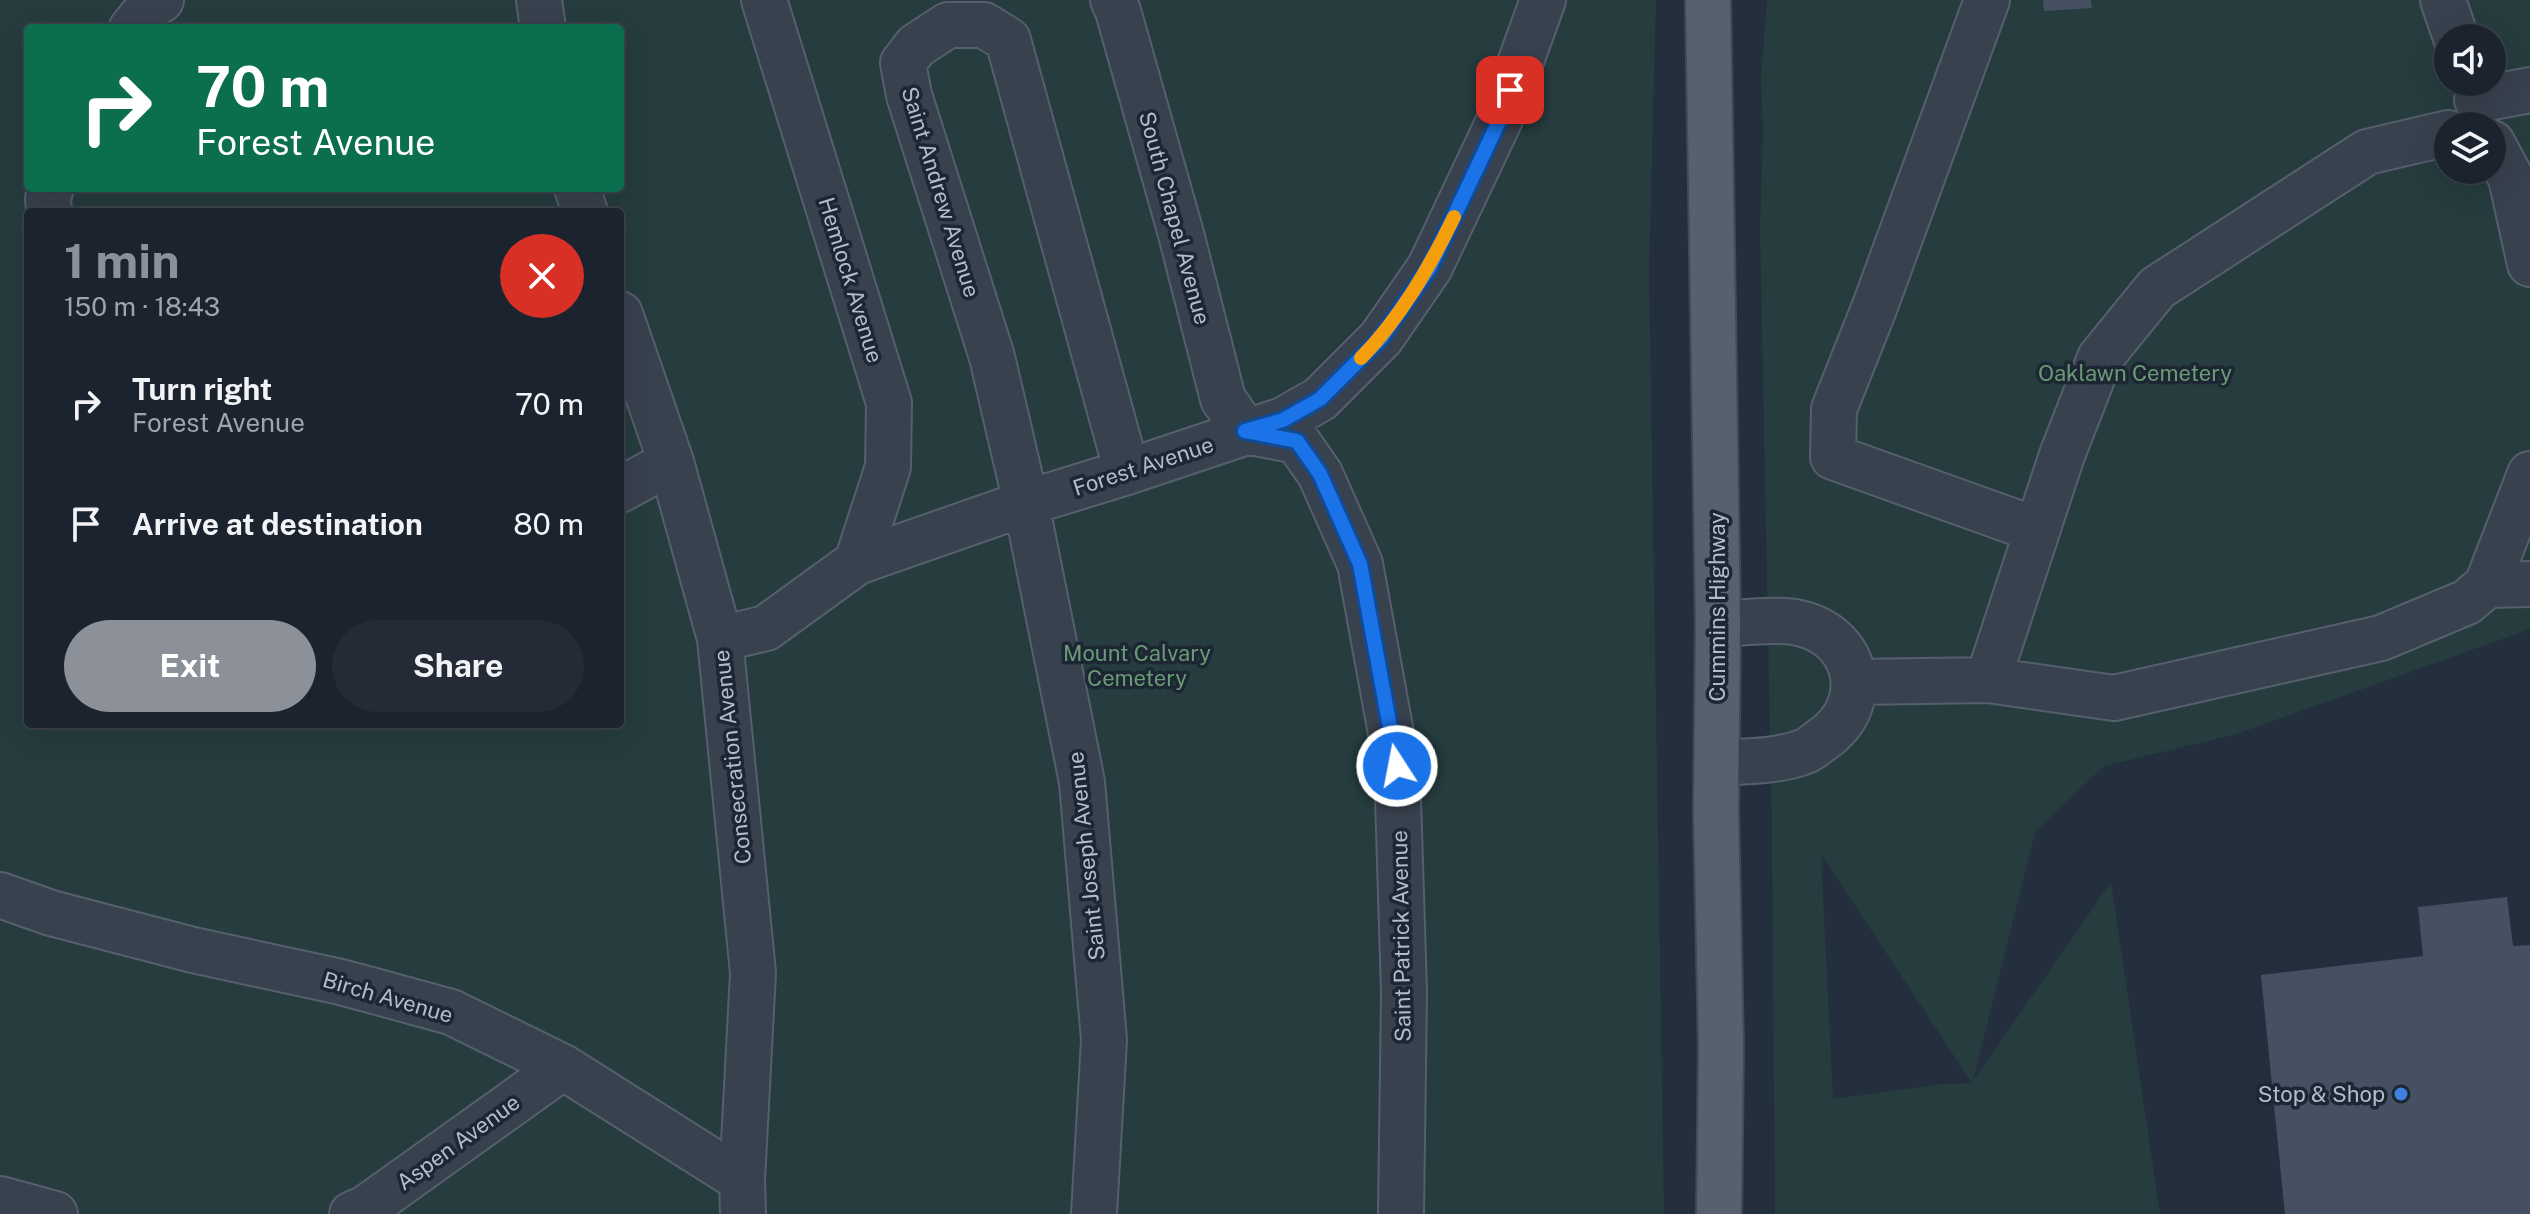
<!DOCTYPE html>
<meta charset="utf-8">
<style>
:root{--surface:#1b232e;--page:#242b36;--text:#f1f3f6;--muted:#a0a4aa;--line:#39404a;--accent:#8c9099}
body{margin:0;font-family:"Public Sans",sans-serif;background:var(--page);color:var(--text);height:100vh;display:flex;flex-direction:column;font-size:30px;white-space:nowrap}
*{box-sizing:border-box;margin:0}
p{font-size:26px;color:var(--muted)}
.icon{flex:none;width:44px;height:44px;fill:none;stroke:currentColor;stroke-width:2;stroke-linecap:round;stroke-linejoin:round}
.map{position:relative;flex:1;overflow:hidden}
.panel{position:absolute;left:24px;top:208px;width:600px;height:520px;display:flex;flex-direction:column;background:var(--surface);border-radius:8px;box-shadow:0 8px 32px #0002,0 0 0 2px var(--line)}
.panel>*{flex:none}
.top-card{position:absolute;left:24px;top:24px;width:600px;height:168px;border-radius:8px;box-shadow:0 8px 32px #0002,0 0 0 2px var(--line);background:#0b6e4f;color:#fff;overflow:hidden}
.tools{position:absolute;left:2434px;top:24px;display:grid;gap:16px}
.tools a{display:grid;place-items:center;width:72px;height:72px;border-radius:50%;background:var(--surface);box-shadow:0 8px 32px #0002,0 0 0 2px var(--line);font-size:40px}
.pin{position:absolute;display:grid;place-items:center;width:68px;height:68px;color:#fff;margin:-34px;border-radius:16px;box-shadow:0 4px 12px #0006}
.me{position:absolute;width:88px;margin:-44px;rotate:349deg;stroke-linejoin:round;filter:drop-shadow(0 0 6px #0008)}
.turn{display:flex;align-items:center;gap:28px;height:168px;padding:0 40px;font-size:36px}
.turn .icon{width:104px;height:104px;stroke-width:2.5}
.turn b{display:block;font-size:56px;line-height:68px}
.round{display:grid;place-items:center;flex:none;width:84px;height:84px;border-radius:42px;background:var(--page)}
.summary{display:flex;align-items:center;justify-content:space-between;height:136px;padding:0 40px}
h1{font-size:48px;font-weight:700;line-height:60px;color:var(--accent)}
.button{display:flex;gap:16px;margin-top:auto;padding:16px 40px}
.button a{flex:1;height:92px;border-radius:48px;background:var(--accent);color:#fff;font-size:32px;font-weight:700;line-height:92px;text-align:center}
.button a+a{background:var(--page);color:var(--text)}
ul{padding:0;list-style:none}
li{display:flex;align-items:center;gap:24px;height:120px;padding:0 40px}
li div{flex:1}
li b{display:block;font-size:30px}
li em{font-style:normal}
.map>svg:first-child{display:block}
.green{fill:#263c3f;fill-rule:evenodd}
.building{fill:#455162}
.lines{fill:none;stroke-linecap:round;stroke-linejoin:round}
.minor-casing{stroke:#565f6c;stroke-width:48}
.major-casing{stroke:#414a57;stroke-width:48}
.minor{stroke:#38414e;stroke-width:44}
.major{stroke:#56606e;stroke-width:44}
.route-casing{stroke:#114b97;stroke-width:20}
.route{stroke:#1a73e8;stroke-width:14}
.slow{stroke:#f59e0b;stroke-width:14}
.shop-dot{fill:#3f7fe0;stroke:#1d2633;stroke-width:3}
.labels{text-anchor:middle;stroke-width:7;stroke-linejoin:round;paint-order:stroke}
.street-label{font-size:22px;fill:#b4bcc9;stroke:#1d2633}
.park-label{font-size:22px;fill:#6b9a76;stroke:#1d2633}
.poi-label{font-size:22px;fill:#b4bcc9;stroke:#1d2633;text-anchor:end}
</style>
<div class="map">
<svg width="2530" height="1214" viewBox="0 0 2530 1214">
<rect width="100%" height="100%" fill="#242f3e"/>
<path class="green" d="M0,0H1656L1649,270L1664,1214H0ZM28,28H620V188H28ZM28,212H620V724H28Z
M1767,0H2530V629L2236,734L2104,766L2035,832L1973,1081L2111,882L2160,1214H1775L1772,837L1760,227L1763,132L1761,77ZM2448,38H2492V82H2448ZM2448,126H2492V170H2448ZM1821,854L1972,1083L1943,1084L1833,1099Z"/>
<path class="building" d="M2043,0H2091L2092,8L2044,11Z
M2507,897L2513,946L2530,945V1214H2285L2261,975L2423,956L2418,907Z"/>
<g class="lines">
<defs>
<path id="minor" d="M539,0L543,28
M764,0L889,403L888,467L857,562
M1113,0L1118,11L1181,234L1223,399L1245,431
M1987,0L1875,306L1834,409L1833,457L2037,530
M2443,0L2456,38
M132,28L151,5L161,0
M2477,100L2530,90
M2492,143L2511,178L2530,264
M577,188L585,212
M49,212L48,198L51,188
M620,314L671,462L720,639L753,973L742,1180L743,1214
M1245,431L1297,441L1320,474L1360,564L1397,766L1404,992L1401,1214
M620,490L671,462
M2487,585L2530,584
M720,639L766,628L857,562L1026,503L1127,472L1283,420L1320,399L1381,338L1430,267L1500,119L1543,0
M1988,680L2062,455L2100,358L2157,288L2367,152L2448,133
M1856,682L1988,680L2114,698L2381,638L2467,602L2487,585L2530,474
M1717,763C1745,761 1776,762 1803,752C1810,750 1817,743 1823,739C1874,703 1858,636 1799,623C1778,618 1741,623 1718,624
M0,895L51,913L193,950L341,982L451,1012L563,1067L742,1180
M0,1199L55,1214
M352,1214L366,1208L563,1067
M1094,1214L1104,1040L1082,782L1026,503L992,357L909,95L903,63L916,46L948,25H984L1008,40L1127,472"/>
<path id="major" d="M1708,0L1718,624L1716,811L1721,1047L1719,1214"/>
</defs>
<use href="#minor" class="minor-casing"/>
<use href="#major" class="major-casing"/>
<use href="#minor" class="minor"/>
<use href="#major" class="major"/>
</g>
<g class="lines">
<defs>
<path id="route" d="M1397,766L1360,564L1320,474L1297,441L1245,431L1283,420L1320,399L1381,338L1430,267L1500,119L1510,90"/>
</defs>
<use href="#route" class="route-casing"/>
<use href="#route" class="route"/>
<path class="slow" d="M1361,358C1401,317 1429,268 1454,217"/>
</g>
<circle class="shop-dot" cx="2401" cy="1094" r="8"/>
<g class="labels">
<g class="street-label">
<text transform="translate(941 192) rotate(73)" y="8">Saint Andrew Avenue</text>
<text transform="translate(1175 218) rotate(75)" y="8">South Chapel Avenue</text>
<text transform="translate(851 280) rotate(73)" y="8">Hemlock Avenue</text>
<text transform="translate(1143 466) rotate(-18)" y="8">Forest Avenue</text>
<text transform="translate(1717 607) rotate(-90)" y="8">Cummins Highway</text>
<text transform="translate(732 757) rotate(-96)" y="8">Consecration Avenue</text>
<text transform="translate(1086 856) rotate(-96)" y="8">Saint Joseph Avenue</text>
<text transform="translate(1401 936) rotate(-91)" y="8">Saint Patrick Avenue</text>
<text transform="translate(388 997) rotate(16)" y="8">Birch Avenue</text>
<text transform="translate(458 1142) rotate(-36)" y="8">Aspen Avenue</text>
</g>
<g class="park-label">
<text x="2135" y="381">Oaklawn Cemetery</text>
<text x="1137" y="661">Mount Calvary<tspan x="1137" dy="25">Cemetery</tspan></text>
</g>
<g class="poi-label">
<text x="2385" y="1102">Stop &amp; Shop</text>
</g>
</g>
</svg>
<div class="tools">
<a><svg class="icon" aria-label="sound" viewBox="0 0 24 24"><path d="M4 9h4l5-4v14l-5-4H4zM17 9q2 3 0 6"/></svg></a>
<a><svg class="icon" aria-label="layers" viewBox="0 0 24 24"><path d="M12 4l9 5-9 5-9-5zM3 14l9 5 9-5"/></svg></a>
</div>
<div class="pin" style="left:1510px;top:90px;background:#d93025"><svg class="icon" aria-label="arrive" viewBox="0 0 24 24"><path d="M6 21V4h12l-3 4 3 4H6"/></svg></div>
<svg class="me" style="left:1397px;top:766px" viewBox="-20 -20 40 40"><circle r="17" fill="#1a73e8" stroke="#fff" stroke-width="3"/><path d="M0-11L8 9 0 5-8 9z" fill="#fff"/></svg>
<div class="top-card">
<div class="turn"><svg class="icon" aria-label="right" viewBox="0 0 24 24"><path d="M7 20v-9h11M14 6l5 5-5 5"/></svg><div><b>70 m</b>Forest Avenue</div></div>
</div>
<section class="panel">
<div class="summary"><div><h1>1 min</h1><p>150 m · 18:43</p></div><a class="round" style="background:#d93025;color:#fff"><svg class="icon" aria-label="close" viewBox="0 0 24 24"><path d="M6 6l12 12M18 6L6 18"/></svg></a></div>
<ul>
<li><svg class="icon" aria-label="right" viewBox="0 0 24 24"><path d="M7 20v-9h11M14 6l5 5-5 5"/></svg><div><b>Turn right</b><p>Forest Avenue</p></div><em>70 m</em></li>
<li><svg class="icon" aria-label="arrive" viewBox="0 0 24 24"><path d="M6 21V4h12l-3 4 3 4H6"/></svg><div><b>Arrive at destination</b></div><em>80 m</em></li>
</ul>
<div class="button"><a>Exit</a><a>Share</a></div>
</section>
</div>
